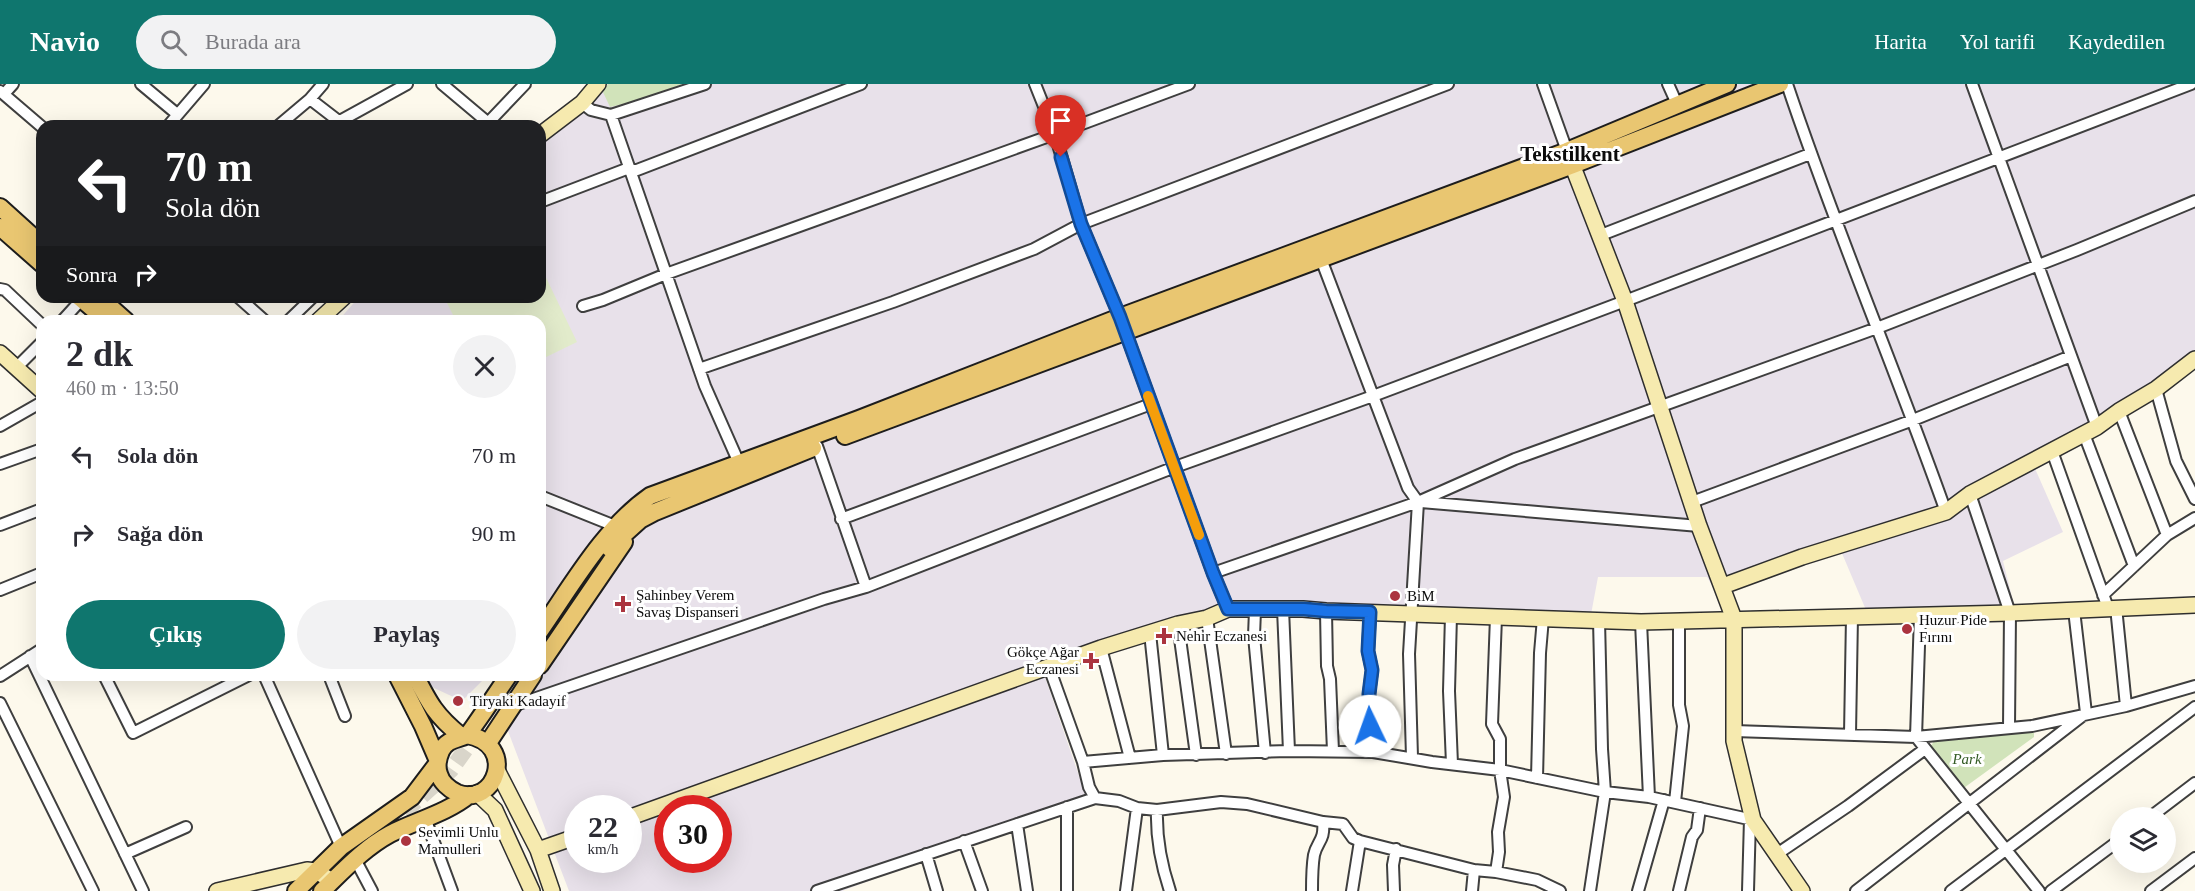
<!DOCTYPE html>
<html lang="tr">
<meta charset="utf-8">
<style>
:root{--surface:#fff;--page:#f2f2f3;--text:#2b2b33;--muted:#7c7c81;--accent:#0f766e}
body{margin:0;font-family:Georgia,serif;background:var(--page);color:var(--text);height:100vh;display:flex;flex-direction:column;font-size:22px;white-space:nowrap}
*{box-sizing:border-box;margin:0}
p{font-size:20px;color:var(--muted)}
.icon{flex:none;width:33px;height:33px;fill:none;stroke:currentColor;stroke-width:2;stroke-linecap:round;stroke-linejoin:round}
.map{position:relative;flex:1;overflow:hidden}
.sheet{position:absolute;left:36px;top:231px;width:510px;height:366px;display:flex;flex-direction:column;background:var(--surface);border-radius:18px;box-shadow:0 6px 24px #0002}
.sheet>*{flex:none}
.hud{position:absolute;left:36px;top:36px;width:510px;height:183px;border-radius:18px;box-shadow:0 6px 24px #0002;background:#202124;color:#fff;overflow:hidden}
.fabs{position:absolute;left:2110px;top:723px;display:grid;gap:12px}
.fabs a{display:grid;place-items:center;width:66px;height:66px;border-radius:50%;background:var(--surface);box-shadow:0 6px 24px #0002;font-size:30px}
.speed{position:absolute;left:564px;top:711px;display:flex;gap:12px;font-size:30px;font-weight:700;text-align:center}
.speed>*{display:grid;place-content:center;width:78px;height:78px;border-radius:50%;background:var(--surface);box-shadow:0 6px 24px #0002;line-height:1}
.speed small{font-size:15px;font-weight:400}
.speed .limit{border:9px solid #d22;background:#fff;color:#111}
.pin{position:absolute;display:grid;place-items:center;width:51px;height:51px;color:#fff;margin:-62px -26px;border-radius:50% 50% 50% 0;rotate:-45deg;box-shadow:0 0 6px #0007}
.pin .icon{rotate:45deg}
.me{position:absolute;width:66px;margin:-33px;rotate:357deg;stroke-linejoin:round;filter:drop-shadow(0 0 4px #0008)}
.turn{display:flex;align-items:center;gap:21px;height:126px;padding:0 30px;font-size:27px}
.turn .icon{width:78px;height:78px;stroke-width:2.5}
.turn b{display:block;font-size:42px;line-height:51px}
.then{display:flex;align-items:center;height:57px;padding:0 30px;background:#0003;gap:12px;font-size:22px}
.round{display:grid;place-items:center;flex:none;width:63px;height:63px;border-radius:32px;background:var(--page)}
.summary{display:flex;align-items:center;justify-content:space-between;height:102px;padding:0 30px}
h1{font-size:36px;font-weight:800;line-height:45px}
.primary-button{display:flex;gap:12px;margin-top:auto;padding:12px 30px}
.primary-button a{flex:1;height:69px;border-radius:36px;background:var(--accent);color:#fff;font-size:24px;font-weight:800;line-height:69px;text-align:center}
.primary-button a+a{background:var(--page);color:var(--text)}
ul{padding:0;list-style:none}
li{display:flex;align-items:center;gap:18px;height:78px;padding:0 30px}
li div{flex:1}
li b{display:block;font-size:22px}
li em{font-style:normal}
header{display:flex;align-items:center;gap:36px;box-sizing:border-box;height:84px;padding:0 30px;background:var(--accent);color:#fff}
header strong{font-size:28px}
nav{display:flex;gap:33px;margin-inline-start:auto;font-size:21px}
.search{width:420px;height:54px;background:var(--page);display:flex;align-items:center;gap:15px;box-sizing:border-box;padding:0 21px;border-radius:33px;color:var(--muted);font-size:22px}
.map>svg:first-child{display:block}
.industrial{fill:#e8e1ea;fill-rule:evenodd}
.green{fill:#d1e3ba}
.pitch{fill:#e2ebcb}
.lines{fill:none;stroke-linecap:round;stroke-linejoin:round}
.primary-tunnel{stroke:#d9d5ca;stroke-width:16;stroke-dasharray:16 8;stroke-linecap:butt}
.street-casing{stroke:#3f3f3f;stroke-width:14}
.secondary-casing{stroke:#2e2e2e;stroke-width:18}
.primary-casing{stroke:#1d1d1d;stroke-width:20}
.street{stroke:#fff;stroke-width:10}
.secondary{stroke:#f6eaaf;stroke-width:15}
.primary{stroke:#e9c671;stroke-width:16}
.route-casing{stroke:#114b97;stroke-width:15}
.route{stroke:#1a73e8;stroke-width:10}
.slow{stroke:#f59e0b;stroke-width:10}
.poi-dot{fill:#ab343f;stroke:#fff;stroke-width:2}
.labels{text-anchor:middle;stroke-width:6;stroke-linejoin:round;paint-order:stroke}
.poi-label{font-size:15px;fill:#0c0c0c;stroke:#fff;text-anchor:start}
.park-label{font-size:15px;font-style:italic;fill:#325b24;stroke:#fff}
.district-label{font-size:21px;font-weight:bold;fill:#0c0c0c;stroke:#fff}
</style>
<header>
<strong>Navio</strong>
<div class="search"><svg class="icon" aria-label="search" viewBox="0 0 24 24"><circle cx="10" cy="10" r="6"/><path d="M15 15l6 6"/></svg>Burada ara</div>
<nav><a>Harita</a><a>Yol tarifi</a><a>Kaydedilen</a></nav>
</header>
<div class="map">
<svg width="2195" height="807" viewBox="0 0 2195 807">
<rect width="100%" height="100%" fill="#fdf9ec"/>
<path class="industrial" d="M594,0H2195V269L2127,324L2033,380L2063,448L2003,477L2014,521L1866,526L1841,467L1717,510L1707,493H1598L1589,541L1204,532L1044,590L1087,715L842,807H569L503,634L526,609L493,591H540V237H338L359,213H540V48ZM578,724H628V776H578ZM668,724H718V776H668Z
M424,591H488L462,617L432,603Z"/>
<path class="green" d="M608,0H683L637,17L610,23L602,6Z
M2026,646L2034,649V653L1961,706L1929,665L1936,654Z"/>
<path class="pitch" d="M540,181L577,258L540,276V237H456L444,213H540Z"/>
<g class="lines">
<path class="primary-tunnel" d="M404,728L451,686L481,644
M313,801L370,751"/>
<defs>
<path id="street" d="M141,0L177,30
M442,0L492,42
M1189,0L1055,50L1081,140L1120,233L1213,489L1228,525
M1543,0L1567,67
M1668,0L1677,20
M1787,0C1835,144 1895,284 1946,428
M1972,0L2097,343
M0,7L42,43
M4,10L13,0
M310,15L345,42
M582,19L591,26L611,31L705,0
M611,31L705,302L739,379
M340,37L407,0
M168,42L204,0
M278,42L310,15L323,0
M485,42L525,0
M540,118L629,84L637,86L861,0
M1601,151L1810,70
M1321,175L1408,404L1418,418L1409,570L1412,673
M0,205L5,206L42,241
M238,213L265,237
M583,222L603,216L666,190L1055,50L1035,0
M62,237L82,215
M288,237L313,213
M16,284L42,258
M699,285L893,218L1034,165L1081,140L1448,0
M2156,305L2176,377L2195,415
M2119,327L2167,451
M0,342L42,318
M2084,350L2134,482
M817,362L866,503
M2052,367L2108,524
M0,380L42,365
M1970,410L2010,529L2009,643
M540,412L615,442
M1421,418L1699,442
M1692,418L1913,336L2071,272
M841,435L1151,320
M0,441L42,425
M1213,489L1418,418L1515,375L1877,244L2077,166L2195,117
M0,506L42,489
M2103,511L2167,451L2195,434
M2116,523L2126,622
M1283,525L1289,667
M1255,526L1254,552L1265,669
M1326,527L1327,582L1330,595L1333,667
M1370,528L1368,567L1372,586L1369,610L1373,668
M1451,531L1449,607L1452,680
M1920,531L1916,653L2039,807
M1207,534L1226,670
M1641,538L1649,713
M1178,540L1196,671
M1150,549L1163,671
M1101,564L1130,674
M30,572L143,807
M1049,583L1083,678L1089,703L1095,714
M104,591L133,649L249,591
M264,591L341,763
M329,591L345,632
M0,592L42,565
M0,619L93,807
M513,622L824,515L866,503L1175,383L1373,312L1625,217L2191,0
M1734,647L1916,653L2032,642L2126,622L2195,602
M1850,650L1852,532
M1083,678L1163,671L1289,667L1373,668L1432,678L1500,686L1605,708L1649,713L1753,736
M1537,694L1540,569L1543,534
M1675,718L1683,642L1679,621V538
M1157,726C1156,755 1161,780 1170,807
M425,734L452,807
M2149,734L2195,699
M1017,740L1027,807
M964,757L982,807
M125,770L186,743
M926,770L937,807
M1777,770L1848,722L1925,665
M355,775L372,807
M1496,788L1499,768L1498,748L1504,713L1500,686V655L1492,640L1496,533
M817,807L1095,714L1119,717L1137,724L1157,726L1221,718L1247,720L1323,738L1343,740L1353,754L1360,757L1474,786L1496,788L1537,796L1560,807
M1067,807V723
M1126,807L1137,724
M1312,807C1312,796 1312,783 1314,771C1317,757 1325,757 1323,738
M1352,807L1360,757
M1394,807L1393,781L1396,765
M1472,807L1474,786
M1590,807L1605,708L1602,665L1599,536
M1638,807L1664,716
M1679,807L1692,753L1697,746L1700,724
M1748,807L1750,735
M1856,807L2086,629L2074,526
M1951,807L2195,623
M2051,807L2121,755
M2151,807L2195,774"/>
<path id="secondary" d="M540,51L582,19L598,0
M1568,70L1625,217L1699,442L1734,535V657L1753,736L1802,807
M318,237L344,213
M0,269L42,307
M1723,502L1802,473L1946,428L1970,410L2097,343L2119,327L2156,305L2195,275
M497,686L538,766L552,807
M477,709L495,726L532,807
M628,734L1101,564L1178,540L1207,534L1228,525H1303L1326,527L1641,538L2010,529L2195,521
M538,766L578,752
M217,807L307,786L316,787L332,797"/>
<path id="primary" d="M0,123L42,161
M0,143L42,180
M79,213L107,237
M99,213L126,237
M845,352L1573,81L1780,0
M609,464L640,436L655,428L813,364
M540,547C572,501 604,444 650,412L859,335L1120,233L1567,67L1727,0
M540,581L624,458
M397,591L423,642L438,677
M415,591C429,619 436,632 461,652
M467,651C518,660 496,724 457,709C449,705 441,698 439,690C436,682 438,674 441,667C447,655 457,656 467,651C471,648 503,599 509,591
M488,659L533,591
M296,807L341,763L412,713L437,680
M322,807C343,787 364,764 390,750C415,737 447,729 469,711"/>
</defs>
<use href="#street" class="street-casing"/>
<use href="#secondary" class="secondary-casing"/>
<use href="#primary" class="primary-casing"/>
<use href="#street" class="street"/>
<use href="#secondary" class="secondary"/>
<use href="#primary" class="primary"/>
</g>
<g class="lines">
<defs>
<path id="route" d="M1061,73L1081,140L1120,233L1213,489L1228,525H1304L1326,527L1370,528L1368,567L1372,586L1369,610L1370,642"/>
</defs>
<use href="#route" class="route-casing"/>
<use href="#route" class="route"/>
<path class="slow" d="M1148,312L1199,451"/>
</g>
<g class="poi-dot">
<circle cx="1395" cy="512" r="6"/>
<path d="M620 511h6v6h6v6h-6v6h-6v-6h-6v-6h6z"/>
<circle cx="1907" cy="545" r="6"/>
<path d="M1161 543h6v6h6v6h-6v6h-6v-6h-6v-6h6z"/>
<path d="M1088 568h6v6h6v6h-6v6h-6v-6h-6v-6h6z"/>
<circle cx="458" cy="617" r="6"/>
<circle cx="406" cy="757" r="6"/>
</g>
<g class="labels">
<g class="poi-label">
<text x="636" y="516">Şahinbey Verem<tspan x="636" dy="17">Savaş Dispanseri</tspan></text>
<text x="1407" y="517">BiM</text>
<text x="1919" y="541">Huzur Pide<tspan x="1919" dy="17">Fırını</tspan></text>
<text x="1176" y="557">Nehir Eczanesi</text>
<text x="1079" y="573" text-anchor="end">Gökçe Ağar<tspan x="1079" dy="17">Eczanesi</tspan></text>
<text x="470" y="622">Tiryaki Kadayıf</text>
<text x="418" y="753">Sevimli Unlu<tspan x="418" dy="17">Mamulleri</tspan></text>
</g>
<g class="park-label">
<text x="1967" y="680">Park</text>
</g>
<g class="district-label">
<text x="1570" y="77">Tekstilkent</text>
</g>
</g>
</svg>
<div class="fabs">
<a><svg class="icon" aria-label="layers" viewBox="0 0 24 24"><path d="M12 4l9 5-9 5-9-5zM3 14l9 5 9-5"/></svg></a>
</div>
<div class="speed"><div>22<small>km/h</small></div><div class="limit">30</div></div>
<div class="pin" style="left:1061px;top:73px;background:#d93025"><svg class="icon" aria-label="arrive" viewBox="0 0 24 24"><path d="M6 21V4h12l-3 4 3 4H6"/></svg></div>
<svg class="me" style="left:1370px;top:642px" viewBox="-20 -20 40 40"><circle r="19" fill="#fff"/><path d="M0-13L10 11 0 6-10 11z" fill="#1a73e8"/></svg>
<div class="hud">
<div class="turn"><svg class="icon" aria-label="left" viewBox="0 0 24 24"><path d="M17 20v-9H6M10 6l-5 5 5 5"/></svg><div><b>70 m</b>Sola dön</div></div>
<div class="then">Sonra<svg class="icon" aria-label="right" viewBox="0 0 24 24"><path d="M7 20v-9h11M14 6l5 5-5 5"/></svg></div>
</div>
<section class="sheet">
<div class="summary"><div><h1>2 dk</h1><p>460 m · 13:50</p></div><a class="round"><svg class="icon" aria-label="close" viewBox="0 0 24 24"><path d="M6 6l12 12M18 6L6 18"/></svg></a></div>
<ul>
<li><svg class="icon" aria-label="left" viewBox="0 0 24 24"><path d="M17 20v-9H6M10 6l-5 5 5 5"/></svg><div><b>Sola dön</b></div><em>70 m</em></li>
<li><svg class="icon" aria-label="right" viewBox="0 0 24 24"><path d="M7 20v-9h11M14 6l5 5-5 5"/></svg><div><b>Sağa dön</b></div><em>90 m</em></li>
</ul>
<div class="primary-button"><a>Çıkış</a><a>Paylaş</a></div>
</section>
</div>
